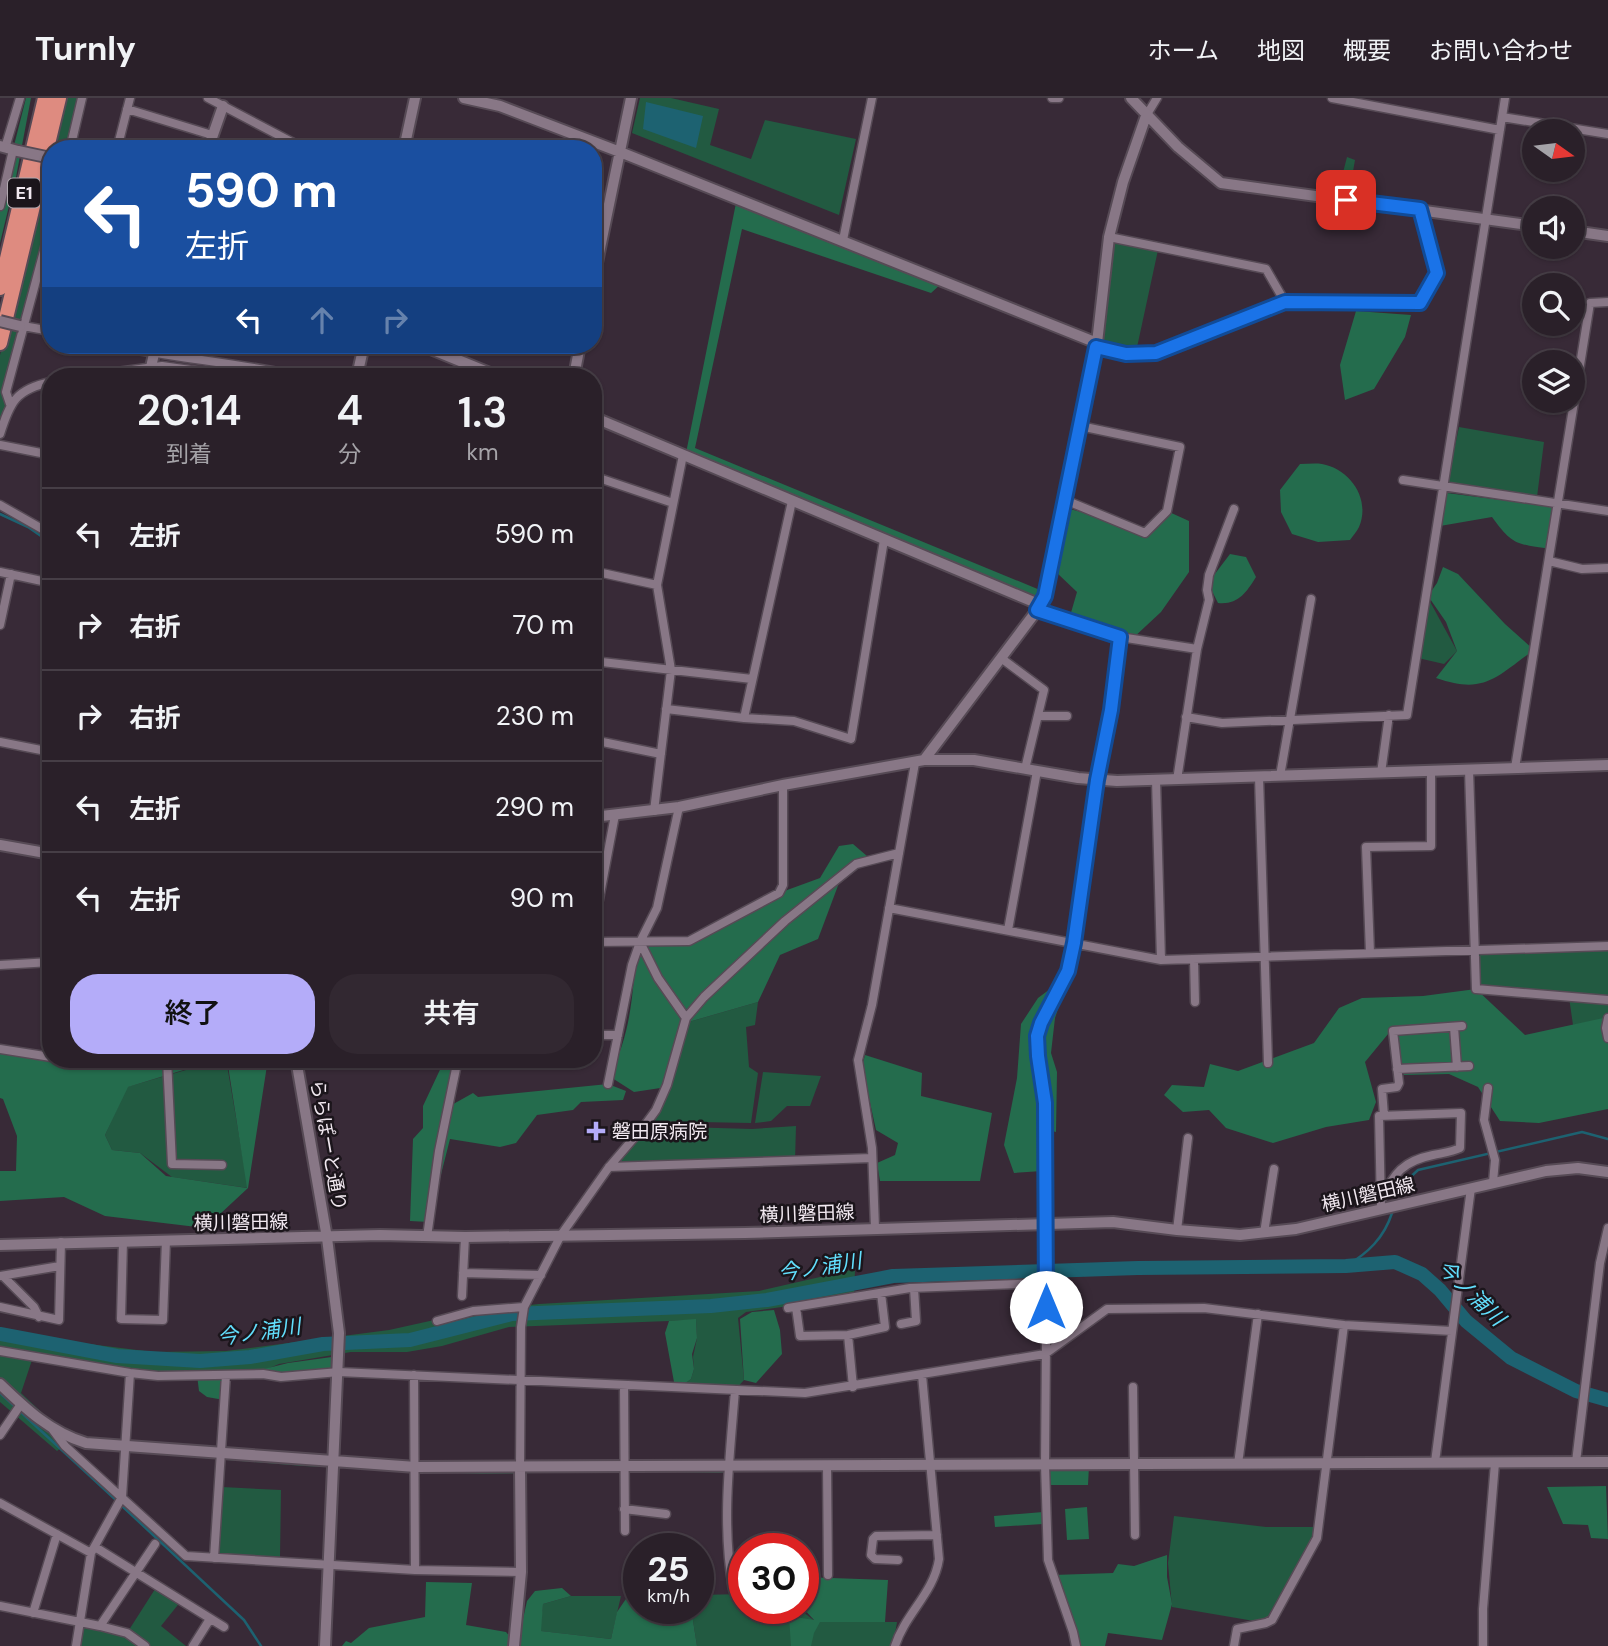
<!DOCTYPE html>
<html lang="ja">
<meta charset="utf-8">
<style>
:root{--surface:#2a2029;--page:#322831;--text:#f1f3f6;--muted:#a5a3a8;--line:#463e46;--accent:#b4acf9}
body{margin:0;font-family:"DM Sans","Noto Sans JP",sans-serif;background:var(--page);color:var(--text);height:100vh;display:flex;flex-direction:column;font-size:26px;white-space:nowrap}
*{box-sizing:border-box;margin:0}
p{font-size:23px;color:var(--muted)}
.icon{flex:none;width:38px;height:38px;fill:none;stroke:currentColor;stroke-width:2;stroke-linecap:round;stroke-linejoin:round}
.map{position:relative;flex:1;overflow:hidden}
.details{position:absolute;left:42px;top:270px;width:560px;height:700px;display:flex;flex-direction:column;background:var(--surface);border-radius:28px;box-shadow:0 2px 5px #0004,0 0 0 2px var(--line)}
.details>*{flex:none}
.guide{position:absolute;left:42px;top:42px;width:560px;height:214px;border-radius:28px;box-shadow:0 2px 5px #0004,0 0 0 2px var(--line);background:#1a4fa0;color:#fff;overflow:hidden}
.needle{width:46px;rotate:104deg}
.tools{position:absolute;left:1522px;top:21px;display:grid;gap:14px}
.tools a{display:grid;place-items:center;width:63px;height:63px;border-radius:50%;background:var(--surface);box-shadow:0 2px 5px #0004,0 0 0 2px var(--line);font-size:35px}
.speed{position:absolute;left:623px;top:1435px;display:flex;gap:14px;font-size:35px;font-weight:700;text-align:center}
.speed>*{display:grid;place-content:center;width:91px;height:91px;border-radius:50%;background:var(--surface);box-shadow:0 2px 5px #0004,0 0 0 2px var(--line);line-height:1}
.speed small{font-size:18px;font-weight:400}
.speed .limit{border:10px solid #d22;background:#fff;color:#111}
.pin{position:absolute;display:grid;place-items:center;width:60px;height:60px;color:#fff;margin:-30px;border-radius:14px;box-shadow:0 4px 10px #0006}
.me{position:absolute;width:77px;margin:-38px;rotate:0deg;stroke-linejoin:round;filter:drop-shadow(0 0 5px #0008)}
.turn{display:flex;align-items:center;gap:24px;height:147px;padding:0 28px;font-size:32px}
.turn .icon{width:91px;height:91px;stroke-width:2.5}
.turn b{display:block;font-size:49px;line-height:60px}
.lanes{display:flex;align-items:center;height:66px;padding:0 28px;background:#0003;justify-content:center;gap:35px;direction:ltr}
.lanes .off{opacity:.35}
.eta{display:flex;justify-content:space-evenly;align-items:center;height:119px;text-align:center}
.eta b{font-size:42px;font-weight:600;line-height:49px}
.cta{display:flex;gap:14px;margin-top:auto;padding:14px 28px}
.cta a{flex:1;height:80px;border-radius:28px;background:var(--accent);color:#111;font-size:28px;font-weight:600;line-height:80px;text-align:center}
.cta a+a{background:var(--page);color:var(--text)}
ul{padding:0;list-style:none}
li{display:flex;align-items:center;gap:21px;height:91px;padding:0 28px;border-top:2px solid var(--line)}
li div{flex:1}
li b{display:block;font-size:26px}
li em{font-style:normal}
header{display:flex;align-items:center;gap:42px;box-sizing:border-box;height:98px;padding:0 35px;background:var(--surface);border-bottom:2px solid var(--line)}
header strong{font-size:33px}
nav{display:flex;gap:38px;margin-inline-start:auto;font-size:24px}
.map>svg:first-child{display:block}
.green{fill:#225a41}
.forest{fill:#246c4d}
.water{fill:#1d6271}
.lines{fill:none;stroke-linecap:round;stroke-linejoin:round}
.stream{stroke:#1d6271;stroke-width:2.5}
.river{stroke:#1d6271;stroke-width:14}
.street-casing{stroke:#564a55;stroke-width:11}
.secondary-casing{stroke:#564a55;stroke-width:14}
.highway-casing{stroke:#564a55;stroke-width:18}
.street{stroke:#887786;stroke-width:8}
.secondary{stroke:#887786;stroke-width:10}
.highway{stroke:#de8b80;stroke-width:14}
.secondary-bridge-casing{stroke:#564a55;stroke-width:14;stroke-linecap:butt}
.secondary-bridge{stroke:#887786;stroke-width:10}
.route-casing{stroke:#114b97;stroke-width:18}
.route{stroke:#1a73e8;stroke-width:12}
.poi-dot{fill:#b4acf9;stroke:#1b151b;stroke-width:2.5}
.labels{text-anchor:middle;stroke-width:5;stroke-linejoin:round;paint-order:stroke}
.shield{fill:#1b151b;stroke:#b1a9b0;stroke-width:2}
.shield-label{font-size:18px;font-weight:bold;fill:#f1e8f0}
.poi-label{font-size:19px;fill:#f1e8f0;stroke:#1b151b;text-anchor:start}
.street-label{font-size:19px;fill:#f1e8f0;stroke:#1b151b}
.water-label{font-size:21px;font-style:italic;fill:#62dffd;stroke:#1b151b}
</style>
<header>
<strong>Turnly</strong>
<nav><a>ホーム</a><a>地図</a><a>概要</a><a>お問い合わせ</a></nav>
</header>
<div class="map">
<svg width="1608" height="1548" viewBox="0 0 1608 1548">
<rect width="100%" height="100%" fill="#382a37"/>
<path class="green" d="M66,0H82L70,51H55Z
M640,0H671L719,11L710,47L751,61L765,22L856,41L839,117L632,35Z
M1347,59L1355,62L1349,96L1338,94Z
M51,70V123L18,240L6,293L10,306L0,339V257Z
M1114,144L1158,152L1136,254L1122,255L1100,247Z
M1459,329L1544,344L1537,399L1447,386Z
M1428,500L1457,553L1444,566L1418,560Z
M1608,848V922L1573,927L1569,899L1476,891L1474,852Z
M758,904L755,927L746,929L749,969L758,975L751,1025L648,1023L667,987L685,925Z
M217,963L227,967L248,1090L172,1079L140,1055L112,1052L105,1037L127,989Z
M763,974L821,978L810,1008H787L771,1023L755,1025Z
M650,1028L752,1031L796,1028L795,1063L609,1069Z
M855,1171L854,1199L746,1214L738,1220L744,1282L735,1292L680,1289L691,1281L694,1271L693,1259L697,1240L696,1222L509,1229L442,1248L407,1254H351L279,1266L253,1277L121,1274L33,1259L21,1295L53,1325L87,1341L128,1346L416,1363L761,1370L719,1375L639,1373L482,1376L303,1368L152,1356L66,1346L57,1353L0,1304V1231L17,1237L153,1254L226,1253L389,1232L475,1213L539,1206L759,1193Z
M222,1389L281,1392L280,1459L214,1460Z
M1174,1418L1266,1429H1319L1267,1520L1254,1523L1172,1509L1168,1465Z
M157,1488L181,1503L161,1528L186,1548H77L80,1525L127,1535Z
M744,1496V1510H798L816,1524H897L893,1548H697L691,1510H698V1497Z
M571,1498H621L611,1541L540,1533L543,1506Z"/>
<path class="forest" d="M26,0H31L16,79L0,145V103Z
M736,105L941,186L931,195L742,131L695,350L1040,492L1034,506L686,355Z
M1356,213L1411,217L1405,239L1374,291L1345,302L1340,267Z
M1300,366C1307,366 1315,365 1322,366C1350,371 1371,401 1359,429C1357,433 1353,438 1350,442L1318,444L1292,436L1281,414L1280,392Z
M1447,395L1555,409L1551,451C1517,446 1513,448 1492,419L1440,428Z
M1070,411L1122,425L1145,435L1167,413L1189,423V474L1161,514L1132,541L1096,531L1070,518L1077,494L1056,474Z
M1230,456L1246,459L1256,479C1246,495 1238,507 1218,505L1208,485Z
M1443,469L1458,476L1505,526L1534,552C1496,579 1485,597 1436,580L1457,553L1446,524L1428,498L1437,485Z
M853,746L867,758L842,777L818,841L780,857L758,904L685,925L667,989L634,994L609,978C633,933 633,889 637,839L690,843L779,795L820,780L839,748Z
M1058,885L1037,927L1032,960L1041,1006L1042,1073L1014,1075L1004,1047L1017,980L1021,926L1038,900Z
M1476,891L1525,937L1608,919V1011L1539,1025L1500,1023L1478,989L1449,976L1404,977L1394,952L1393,930L1365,964L1376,1004L1369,1022L1326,1029L1273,1045L1226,1030L1209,1012L1183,1014L1164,997L1172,987L1204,989L1210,966L1238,973L1314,945L1339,910L1362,900L1423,898Z
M1062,899L1055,920L1051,955L1057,974L1056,1034L1052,1033L1041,933L1056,905Z
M0,952L51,961L216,962L128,989L105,1037L112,1052L140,1055L166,1078L247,1090L227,961H268L248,1090L205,1130L105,1118L64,1099L0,1103V1073H16L17,1038L3,1001L0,1000Z
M865,957L922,975L921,998L992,1015L980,1083H880L877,1065L895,1057L898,1045L876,1032L862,968Z
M445,961H458L448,1009L473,995L478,999L608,986L626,993L623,1002L581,1004L573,1012L537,1017L516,1045L500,1049L450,1041L429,1124L410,1123L413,1041L423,1030V1008Z
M774,1212L780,1232L782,1256L756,1285L744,1282L740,1221L752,1214Z
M696,1221L697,1240L692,1256L694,1271L691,1281L680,1289L674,1284L665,1235L669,1223Z
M339,1258V1274L281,1279L260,1272L288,1265Z
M197,1277H226L224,1302L207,1299L199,1293Z
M1047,1368H1089L1088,1387H1047Z
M1606,1388L1608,1441L1591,1440L1588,1427L1563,1426L1547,1389Z
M1087,1409L1089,1441L1067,1442L1065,1411Z
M1043,1414V1426L995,1429L994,1418Z
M1167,1457V1479L1172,1506L1162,1542L1108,1535L1105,1548H1075L1053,1477L1113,1475L1118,1466L1134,1468Z
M803,1479L888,1482L885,1524H820L814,1535L811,1548H791L789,1518L814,1522L803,1510Z
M639,1482V1510H691L697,1548H517L527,1503L535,1493L562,1490L571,1498L543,1506L541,1533L611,1541L617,1514Z
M426,1484L472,1485L466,1527L506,1534L511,1540L510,1548H342L346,1543L351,1545L369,1530L425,1519Z"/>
<path class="water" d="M646,4L703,18L696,50L643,31Z"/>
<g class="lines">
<path class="stream" d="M0,416L28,429L51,445
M1396,1099L1401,1088L1418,1072L1582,1034L1608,1041
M1346,1168C1368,1155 1384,1140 1392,1115
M0,1295L116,1402
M121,1407L244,1522L261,1548"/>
<path class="river" d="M0,1236L117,1258L200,1263L250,1259L323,1246L410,1242L512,1216L711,1208L767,1202L893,1178L1138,1170L1346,1168L1395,1164L1422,1176L1440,1192L1466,1223L1511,1260L1576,1293L1608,1302"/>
<defs>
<path id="street" d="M208,0L305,51
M1052,0H1059
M1332,0L1500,32
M127,11L212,37
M1146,18L1157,0
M1502,19L1608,36
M5,50L20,0
M70,51L82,0
M117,51L130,0
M0,108L13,52
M1109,139L1266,171L1285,204
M843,142L872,0
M23,228L51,233
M112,247C174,260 237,265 298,278
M1096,249L1126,256L1156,255L1285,204L1420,205L1437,175L1420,111
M87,278L162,268L234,278
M10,306L6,294L51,127
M0,336C10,304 16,291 51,284
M0,347L51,357
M593,378L673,405
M1403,382L1608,413
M1065,402L1145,435L1167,413L1180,349L1080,328
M0,407L51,436
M1549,463L1582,471L1608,470
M593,473L657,487
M0,474L51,485
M1037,512L1120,539L1197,551
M0,527L11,476
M1001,560L1044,592L1025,671
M593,563L752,581
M666,611L744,620L792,403
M1038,618H1067
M1186,619L1222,625L1407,617L1505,0
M744,620L794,623L851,641L884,442
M593,642L661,656
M0,644L51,654
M1515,670L1590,205L1608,204
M1469,672L1476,891L1608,902
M1381,675L1389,617
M1280,678L1311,501
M1259,679L1268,965
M1156,682L1161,862
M1177,682L1197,551L1209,502L1207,492L1209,477L1234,411
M654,713L671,572L657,487L683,357
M889,810L1161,862L1608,848
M1008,832L1037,673
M593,833L615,717
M593,844L689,843L779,795L783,787V687
M640,844L658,880L686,920
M1370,855L1366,749L1431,748V673
M1194,861L1195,904
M0,867L51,864
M1608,920L1606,930L1608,940
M1454,929L1457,969
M593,937H618
M0,951L51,959
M60,961H64
M167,961L172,1066L222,1067
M1397,971L1469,968
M608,986L632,867L640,844L657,810L679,709
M1488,990L1484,1022L1495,1062L1493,1084
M1384,1018L1382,991L1397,989L1399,985L1393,933L1462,928
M609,1069L872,1060
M1381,1102C1394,1075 1403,1063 1433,1057C1442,1055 1452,1054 1460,1050L1461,1015L1379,1018L1381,1110
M875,1130L872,1050L858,962L872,907L915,665
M1177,1132L1188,1040
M1264,1135L1274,1071
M427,1139L439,1053L458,961
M123,1143L121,1221L163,1222L166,1142
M463,1175L541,1177
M0,1178L60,1168
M3,1178L34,1209L39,1219
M462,1198L465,1139
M0,1209L59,1222L61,1144
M796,1209L800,1238L848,1237L885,1229L881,1195
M788,1210L910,1190L1046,1185
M437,1223L473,1213L524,1209
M901,1226L916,1223L914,1190
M848,1237L853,1289
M0,1253L130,1275L158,1278L263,1276L281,1279L339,1274L805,1295L1045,1256L1107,1211L1204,1210L1344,1227L1452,1233
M414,1277L415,1472
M624,1287L625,1433
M1133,1289L1135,1437
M53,1332L65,1348L186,1458L415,1472L521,1474
M0,1337L21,1306
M1435,1364L1471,1090
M1576,1364L1600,1165L1608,1130
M1238,1366L1258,1216
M827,1367L828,1477
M520,1369L521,1229L524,1209L561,1137L609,1069L645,1027L656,1012L667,987L686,920L704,899L785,823L856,766L899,755
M0,1405L91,1455
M624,1411L666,1416
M95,1449L224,1529
M214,1460L226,1277
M898,1462L875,1461L871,1457L873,1441L876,1438L937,1437
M733,1490C721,1426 730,1357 735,1292
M0,1508L100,1528L155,1446
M33,1515L57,1436
M100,1528L127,1535L145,1548
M76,1548L91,1455L122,1399L130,1275
M193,1548L210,1521
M895,1548C905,1516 934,1495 939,1461L922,1277
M1076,1548L1073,1534L1048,1462L1045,1367L1047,1125L1045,1005L1038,958L1037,938L1041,925L1068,873L1075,845L1097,682L1111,612L1120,539
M1234,1548L1237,1531L1266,1525L1272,1522L1317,1440L1344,1227
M1483,1548V1511L1495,1365"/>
<path id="secondary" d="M464,0L500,8L620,54L1097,245
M1131,0L1178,49L1221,85L1535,128
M0,48L18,53
M208,51L223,8
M404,51L415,0
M1573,133L1608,138
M593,184L631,0
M421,247L497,278
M149,278L156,247
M357,278L364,247
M574,278L580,247
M593,319L1041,507
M924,662L1041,507L1046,498L1097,245L1109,139L1123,84L1146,18
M593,719L679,709L783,687L924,662H974L1078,680L1117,683L1608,667
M0,747L51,756
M296,961L327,1140L339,1235L325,1548
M0,1147L380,1137L465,1139L745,1135L1113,1124L1177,1132L1240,1137L1296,1131L1546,1073L1578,1070L1608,1074
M0,1286C26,1311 50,1334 86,1345L416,1369L1608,1364
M514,1548L521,1474L520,1369"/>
<path id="highway" d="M0,190L45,0
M0,245L59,0"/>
</defs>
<use href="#street" class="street-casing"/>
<use href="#secondary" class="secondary-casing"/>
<use href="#highway" class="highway-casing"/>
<use href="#street" class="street"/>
<use href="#secondary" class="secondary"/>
<use href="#highway" class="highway"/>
<defs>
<path id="secondary-bridge" d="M18,53L51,60
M0,223L20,228"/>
</defs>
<use href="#secondary-bridge" class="secondary-bridge-casing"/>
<use href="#secondary-bridge" class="secondary-bridge"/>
</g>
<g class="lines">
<defs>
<path id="route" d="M1046,1209L1045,1005L1038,958L1037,938L1041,925L1068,873L1074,845L1097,682L1111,612L1120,539L1037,512L1045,498L1096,249L1126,256L1156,255L1285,204L1420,205L1437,175L1420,111L1346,102"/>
</defs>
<use href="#route" class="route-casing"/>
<use href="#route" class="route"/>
</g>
<path class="poi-dot" d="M592.5 1022.5h7v7h7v7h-7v7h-7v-7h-7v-7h7z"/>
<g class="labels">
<rect class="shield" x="8" y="80.5" width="32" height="29" rx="5"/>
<g class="shield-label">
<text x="24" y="101">E1</text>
</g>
<g class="poi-label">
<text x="612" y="1040">磐田原病院</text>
</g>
<g class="street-label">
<text transform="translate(329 1047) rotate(80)" y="7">ららぽーと通り</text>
<text transform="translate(1368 1096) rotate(-13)" y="7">横川磐田線</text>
<text transform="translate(807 1115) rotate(-2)" y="7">横川磐田線</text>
<text transform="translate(241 1124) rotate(-1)" y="7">横川磐田線</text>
</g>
<g class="water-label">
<text transform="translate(820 1169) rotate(-9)" y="7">今ノ浦川</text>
<text transform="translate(1471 1195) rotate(44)" y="7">今ノ浦川</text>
<text transform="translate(259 1234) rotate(-8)" y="7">今ノ浦川</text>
</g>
</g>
</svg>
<div class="tools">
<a><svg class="needle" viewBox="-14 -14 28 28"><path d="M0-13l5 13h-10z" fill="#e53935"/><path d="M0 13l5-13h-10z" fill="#a5a3a8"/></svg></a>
<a><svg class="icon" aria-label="sound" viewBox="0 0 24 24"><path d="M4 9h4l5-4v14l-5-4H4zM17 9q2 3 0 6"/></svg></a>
<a><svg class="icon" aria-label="search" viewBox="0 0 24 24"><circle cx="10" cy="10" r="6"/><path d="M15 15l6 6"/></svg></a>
<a><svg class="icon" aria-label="layers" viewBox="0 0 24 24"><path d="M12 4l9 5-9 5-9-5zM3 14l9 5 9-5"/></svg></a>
</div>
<div class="speed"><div>25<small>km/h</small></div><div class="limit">30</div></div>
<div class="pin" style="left:1346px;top:102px;background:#d93025"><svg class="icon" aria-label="arrive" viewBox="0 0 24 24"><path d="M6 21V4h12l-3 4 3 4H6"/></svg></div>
<svg class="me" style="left:1046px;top:1209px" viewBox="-20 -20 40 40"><circle r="19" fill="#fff"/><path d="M0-13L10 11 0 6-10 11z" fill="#1a73e8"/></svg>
<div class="guide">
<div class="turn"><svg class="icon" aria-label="left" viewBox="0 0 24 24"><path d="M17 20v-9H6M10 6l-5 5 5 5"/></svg><div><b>590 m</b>左折</div></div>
<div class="lanes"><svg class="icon" aria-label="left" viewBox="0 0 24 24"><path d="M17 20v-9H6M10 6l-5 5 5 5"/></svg><svg class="icon off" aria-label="ahead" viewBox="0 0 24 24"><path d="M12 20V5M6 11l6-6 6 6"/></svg><svg class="icon off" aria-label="right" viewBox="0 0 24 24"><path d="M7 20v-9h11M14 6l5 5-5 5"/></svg></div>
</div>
<section class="details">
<div class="eta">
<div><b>20:14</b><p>到着</p></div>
<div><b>4</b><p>分</p></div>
<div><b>1.3</b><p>km</p></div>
</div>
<ul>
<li><svg class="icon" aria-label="left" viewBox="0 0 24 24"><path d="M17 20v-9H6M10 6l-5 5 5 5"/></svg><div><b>左折</b></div><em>590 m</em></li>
<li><svg class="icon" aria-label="right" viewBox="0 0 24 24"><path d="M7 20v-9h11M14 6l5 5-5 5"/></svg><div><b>右折</b></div><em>70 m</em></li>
<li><svg class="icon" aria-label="right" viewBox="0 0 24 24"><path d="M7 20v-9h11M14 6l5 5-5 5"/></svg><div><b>右折</b></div><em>230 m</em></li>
<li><svg class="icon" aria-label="left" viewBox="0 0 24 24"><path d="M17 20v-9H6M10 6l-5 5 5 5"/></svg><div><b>左折</b></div><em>290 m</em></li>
<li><svg class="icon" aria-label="left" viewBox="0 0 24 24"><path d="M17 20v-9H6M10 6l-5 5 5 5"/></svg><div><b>左折</b></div><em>90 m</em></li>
</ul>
<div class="cta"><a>終了</a><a>共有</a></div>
</section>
</div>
